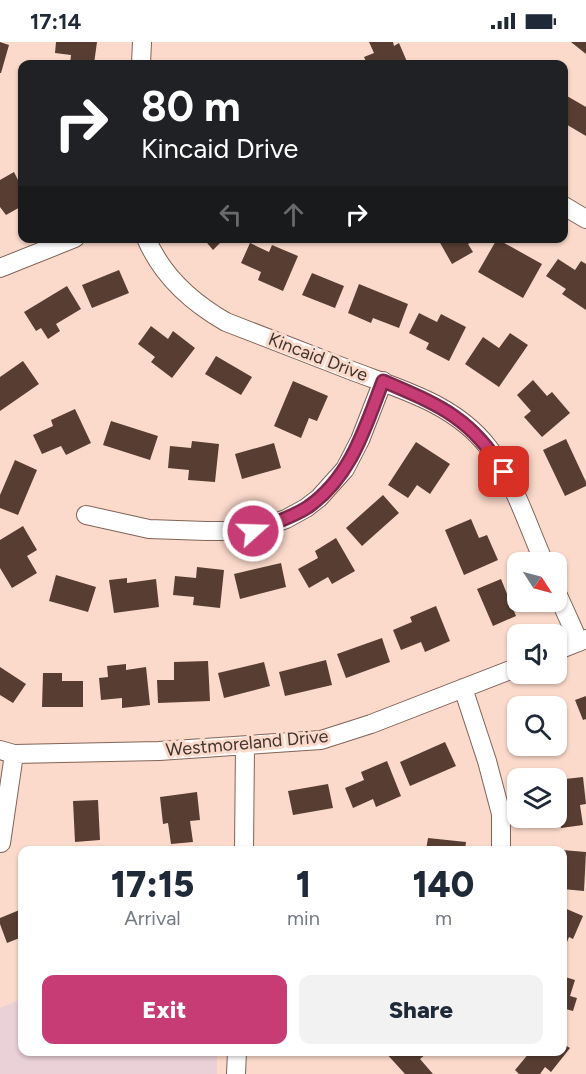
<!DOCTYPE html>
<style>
:root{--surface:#fff;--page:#f2f2f3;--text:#1f2937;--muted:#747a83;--accent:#c73c75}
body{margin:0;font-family:Figtree,sans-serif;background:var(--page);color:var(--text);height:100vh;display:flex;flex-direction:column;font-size:22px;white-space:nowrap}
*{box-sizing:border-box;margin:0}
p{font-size:20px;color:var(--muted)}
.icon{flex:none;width:33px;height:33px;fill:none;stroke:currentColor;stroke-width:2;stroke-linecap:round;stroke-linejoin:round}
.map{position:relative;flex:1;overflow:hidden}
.side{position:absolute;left:18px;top:804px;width:549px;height:210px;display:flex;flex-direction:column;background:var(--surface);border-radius:12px;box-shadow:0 2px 4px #0004}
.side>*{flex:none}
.top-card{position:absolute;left:18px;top:18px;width:550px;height:183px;border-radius:12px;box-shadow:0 2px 4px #0004;background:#202124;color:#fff;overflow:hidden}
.needle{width:39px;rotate:126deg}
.buttons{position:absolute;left:507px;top:510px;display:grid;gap:12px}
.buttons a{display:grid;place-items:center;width:60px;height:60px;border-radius:12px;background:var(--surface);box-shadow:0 2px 4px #0004;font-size:30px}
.pin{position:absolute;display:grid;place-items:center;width:51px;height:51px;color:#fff;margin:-26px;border-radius:12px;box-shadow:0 3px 9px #0006}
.me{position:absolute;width:66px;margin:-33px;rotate:70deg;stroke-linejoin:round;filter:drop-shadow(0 0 4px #0008)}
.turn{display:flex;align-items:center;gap:21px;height:126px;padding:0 24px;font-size:27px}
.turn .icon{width:78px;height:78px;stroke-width:2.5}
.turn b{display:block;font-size:42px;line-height:51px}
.lanes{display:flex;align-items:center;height:57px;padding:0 24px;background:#0003;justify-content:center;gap:30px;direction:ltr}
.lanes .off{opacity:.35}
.eta{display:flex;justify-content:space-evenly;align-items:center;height:102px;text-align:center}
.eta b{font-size:36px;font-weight:800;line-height:42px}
.action{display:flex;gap:12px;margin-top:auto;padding:12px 24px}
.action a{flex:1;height:69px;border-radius:12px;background:var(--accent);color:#fff;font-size:24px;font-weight:800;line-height:69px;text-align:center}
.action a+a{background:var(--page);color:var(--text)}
.status{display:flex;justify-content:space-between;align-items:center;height:42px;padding:0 30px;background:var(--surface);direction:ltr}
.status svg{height:16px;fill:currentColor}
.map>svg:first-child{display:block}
.education{fill:#ead0d7}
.building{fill:#583e32}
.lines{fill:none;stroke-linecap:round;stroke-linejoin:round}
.minor-casing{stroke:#806457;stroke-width:20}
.minor{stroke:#fff;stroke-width:18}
.route-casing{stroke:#81274c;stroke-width:15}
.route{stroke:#c73c75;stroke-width:10}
.labels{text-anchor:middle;stroke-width:6;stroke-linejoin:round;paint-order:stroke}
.street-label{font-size:18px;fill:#42352f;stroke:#fbdacb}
</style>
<div class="status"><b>17:14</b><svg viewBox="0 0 49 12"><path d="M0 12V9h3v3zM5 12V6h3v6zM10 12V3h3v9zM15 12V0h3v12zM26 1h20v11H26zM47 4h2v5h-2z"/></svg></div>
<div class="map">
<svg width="586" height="1032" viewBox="0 0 586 1032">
<rect width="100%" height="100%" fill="#fbdacb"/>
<path class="education" d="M22,957V1010H217V1032H0V966Z"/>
<path class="building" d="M0,0L9,3L1,31H0Z
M56,0H97L94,22H70L71,13L55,11Z
M369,0H393L394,4L399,1L408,22H367L364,15L374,11Z
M571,0H586V12Z
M567,54L586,65V94L564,81V58Z
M14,130L22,146V164L6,173L0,165V138Z
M203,196H225L213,208Z
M443,196H479L468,202L473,210L452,222L439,199Z
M497,197L542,222L523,256L478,230Z
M250,201L269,210L272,203L298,214L283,249L258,238L261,230L241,221Z
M558,217L575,228L581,219L586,222V268L562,252L566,247L546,234Z
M119,228L129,251L92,266L82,243Z
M312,231L344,244L335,266L302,253Z
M359,242L408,262L399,286L373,276L371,281L348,271Z
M67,244L81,267L56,282L60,289L48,297L41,286L36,289L24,270Z
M419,271L437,280L441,272L466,285L449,319L426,307L429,301L409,291Z
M151,284L168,297L173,289L195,306L172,336L151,320L155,315L138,302Z
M510,291L528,303L499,345L465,322L483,295L499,306Z
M216,314L252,335L241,353L205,332Z
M23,319L39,342L0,369V335Z
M533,338L547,354L552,350L570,371L542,395L524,375L531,369L517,353Z
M293,339L328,354L317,379L309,376L301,396L274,384Z
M75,367L91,401L66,413L61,404L42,412L33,393L53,384L51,378Z
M111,379L158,394L150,418L103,403Z
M566,397L586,440V444L565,454L543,408Z
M192,399L219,402L215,440L188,438L189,428L168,426L170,404L191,406Z
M416,400L450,422L430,452L417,443L408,456L388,443Z
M274,401L281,426L242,437L235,412Z
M15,418L37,428L18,473L0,466V453Z
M383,453L399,471L362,504L346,486Z
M471,477L479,496L487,493L498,518L464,533L445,488Z
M23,484L37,508L27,514L37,531L12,546L0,526V498Z
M336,496L355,529L332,542L328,535L309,546L298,527L318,516L315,509Z
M281,521L286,545L240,557L234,532Z
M197,525L224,528L220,566L193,563L194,555L173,553L175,534L196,536Z
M56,533L96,545L88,570L49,559Z
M127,536V541L156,537L159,565L114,571L109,538Z
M501,537L516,574L493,584L477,547Z
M436,564L450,599L425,610L421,600L401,608L393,588L412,580L410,575Z
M382,596L390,620L346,636L337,612Z
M326,618L332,643L285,654L279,630Z
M208,619L210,659L158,661L157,638H174V620Z
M264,620L270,644L224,656L218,631Z
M126,622V628L146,625L150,663L122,666V656L101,658L99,636L108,635L107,624Z
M0,625L26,642L13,661L0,653Z
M43,631H62V639H83V665H42Z
M586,654V677L583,678L575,658Z
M557,657L567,680L556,685V664H539Z
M445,700L456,724L410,744L400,720Z
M387,719L401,754L376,765L373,757L353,766L345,746L364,738L361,730Z
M583,735L586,762L580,763L583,783L561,786L558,766H556V738Z
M328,742L333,766L293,773L288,749Z
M197,750L200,778L190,779L193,800L171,802L168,781L163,782L160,755Z
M98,758L100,798L75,800L73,759Z
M428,796L466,800L465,808H426Z
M562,808L586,810L584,849L562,847Z
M562,865L583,874L573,897L569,895L563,910Z
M22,867V895L7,901L0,882V876Z
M562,934L575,938L570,954L577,956L573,969L562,966Z
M562,1001L570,1006L551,1030L545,1025L540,1032H519L515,1028L530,1010H562Z
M385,1010H426L427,1011L420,1017L433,1032H405Z"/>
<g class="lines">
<defs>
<path id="minor" d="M141,22L142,0
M564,164L586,177
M146,196C162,234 191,260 226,280C267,296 308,312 350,328C399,347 454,361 488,405C514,438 527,482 544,520
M0,226L75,196
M86,473L149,487L206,489H253L286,477L306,466L319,456L345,427L360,398L383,339
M556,549L579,600
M556,609L586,597
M463,646L487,719L501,772V808
M0,708L14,712L159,709L321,698L371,682L518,625
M1,801L14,712
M244,808L245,704
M236,1032L237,1010"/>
</defs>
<use href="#minor" class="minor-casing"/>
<use href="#minor" class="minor"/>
</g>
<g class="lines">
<defs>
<path id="route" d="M253,489C271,482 291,476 308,465C351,435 365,386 383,339C439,363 472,376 504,430"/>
</defs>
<use href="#route" class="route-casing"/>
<use href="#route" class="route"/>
</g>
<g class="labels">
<g class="street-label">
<text transform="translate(318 315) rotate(21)" y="6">Kincaid Drive</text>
<text transform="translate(247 701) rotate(-5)" y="6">Westmoreland Drive</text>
</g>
</g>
</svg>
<div class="buttons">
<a><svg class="needle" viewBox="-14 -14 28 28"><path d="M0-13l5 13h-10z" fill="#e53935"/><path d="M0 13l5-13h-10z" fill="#747a83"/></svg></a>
<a><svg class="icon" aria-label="sound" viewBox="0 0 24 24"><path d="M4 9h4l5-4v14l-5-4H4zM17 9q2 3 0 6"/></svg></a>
<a><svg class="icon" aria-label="search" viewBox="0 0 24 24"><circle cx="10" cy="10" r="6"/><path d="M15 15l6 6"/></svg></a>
<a><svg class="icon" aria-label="layers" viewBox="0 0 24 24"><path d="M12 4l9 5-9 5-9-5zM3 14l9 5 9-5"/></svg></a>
</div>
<div class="pin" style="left:504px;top:430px;background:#d93025"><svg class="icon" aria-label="arrive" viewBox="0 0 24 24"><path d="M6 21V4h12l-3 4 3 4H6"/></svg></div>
<svg class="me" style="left:253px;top:489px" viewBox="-20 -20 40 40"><circle r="17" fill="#c73c75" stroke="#fff" stroke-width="3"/><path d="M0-11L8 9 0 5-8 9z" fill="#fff"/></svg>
<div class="top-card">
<div class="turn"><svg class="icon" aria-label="right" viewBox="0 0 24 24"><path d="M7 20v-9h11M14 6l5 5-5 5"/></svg><div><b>80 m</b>Kincaid Drive</div></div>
<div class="lanes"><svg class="icon off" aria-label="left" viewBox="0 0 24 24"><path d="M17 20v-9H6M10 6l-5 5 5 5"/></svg><svg class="icon off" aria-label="ahead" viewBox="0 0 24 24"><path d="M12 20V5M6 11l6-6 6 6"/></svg><svg class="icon" aria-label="right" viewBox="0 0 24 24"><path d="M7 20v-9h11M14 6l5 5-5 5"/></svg></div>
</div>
<section class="side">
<div class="eta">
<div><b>17:15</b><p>Arrival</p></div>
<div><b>1</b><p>min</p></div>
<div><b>140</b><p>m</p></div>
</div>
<div class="action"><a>Exit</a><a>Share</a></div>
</section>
</div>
